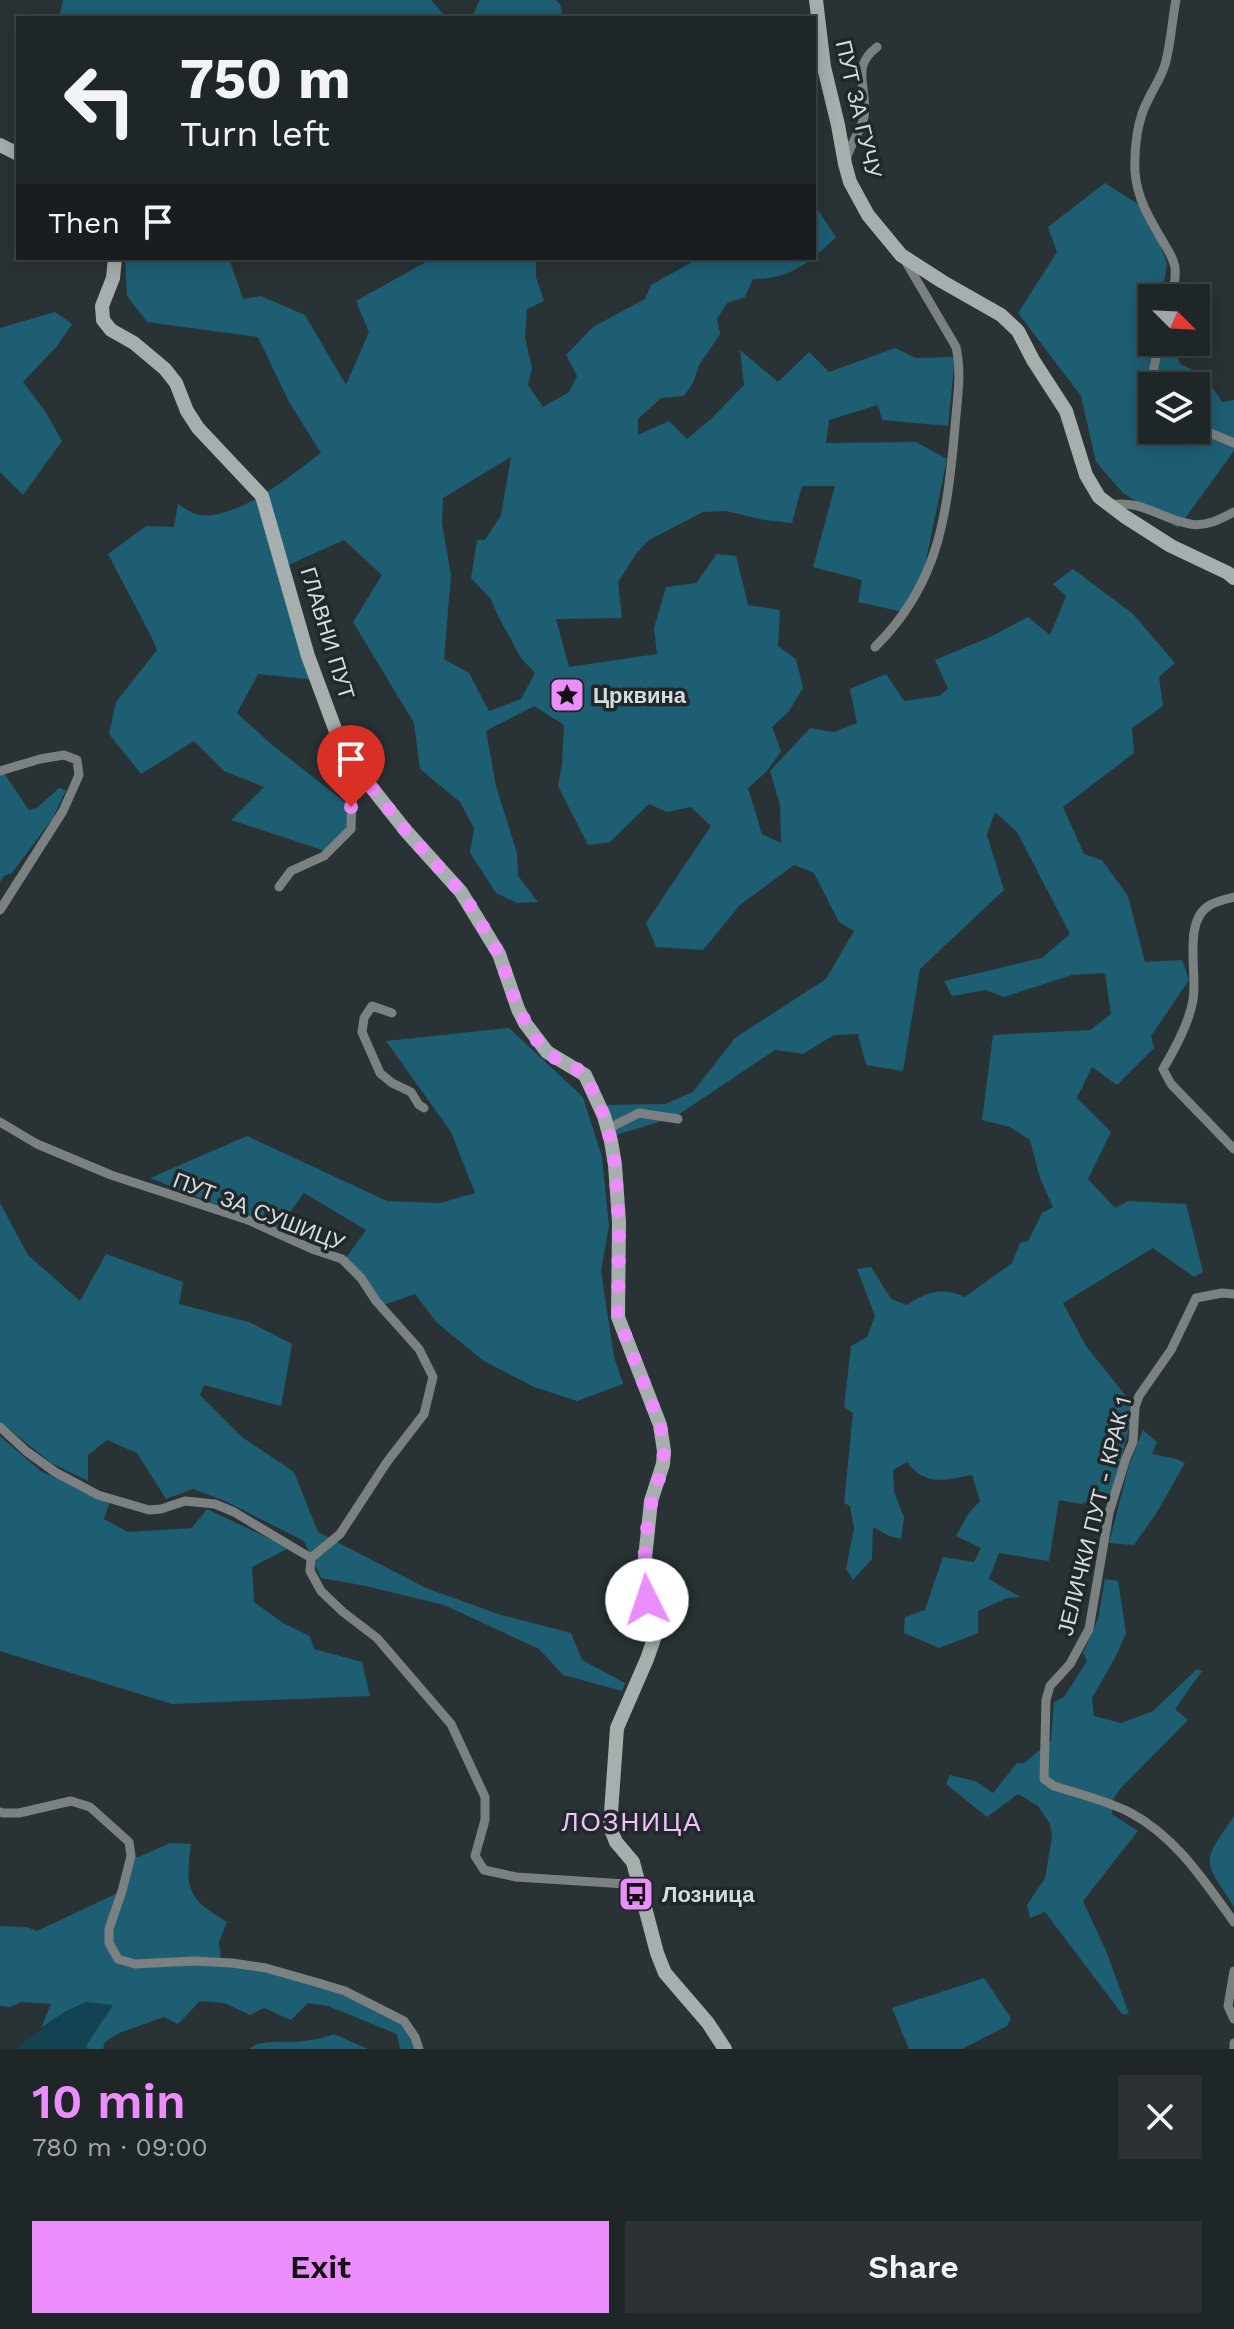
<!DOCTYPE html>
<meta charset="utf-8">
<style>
:root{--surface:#1f2628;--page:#2c3234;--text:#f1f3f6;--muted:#a1a5a8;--line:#3c4345;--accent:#eb8dfc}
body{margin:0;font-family:"Work Sans",sans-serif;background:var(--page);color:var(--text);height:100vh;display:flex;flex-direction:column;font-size:30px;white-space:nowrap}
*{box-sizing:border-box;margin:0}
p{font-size:26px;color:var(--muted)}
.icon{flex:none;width:44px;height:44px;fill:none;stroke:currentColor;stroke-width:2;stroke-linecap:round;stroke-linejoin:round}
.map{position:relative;height:2049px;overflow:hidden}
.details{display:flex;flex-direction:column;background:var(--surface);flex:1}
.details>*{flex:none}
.guide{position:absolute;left:16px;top:16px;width:800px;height:244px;border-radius:0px;box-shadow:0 4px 20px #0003,0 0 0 2px var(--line);background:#1f2628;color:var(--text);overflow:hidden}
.needle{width:52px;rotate:114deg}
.controls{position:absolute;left:1138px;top:284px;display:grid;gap:16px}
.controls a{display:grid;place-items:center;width:72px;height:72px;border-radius:0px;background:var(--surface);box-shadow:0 4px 20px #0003,0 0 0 2px var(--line);font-size:40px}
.pin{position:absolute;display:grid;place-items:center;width:68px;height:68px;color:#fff;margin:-82px -34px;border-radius:50% 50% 50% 0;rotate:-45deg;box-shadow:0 0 8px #0007}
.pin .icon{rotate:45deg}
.me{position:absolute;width:88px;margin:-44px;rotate:356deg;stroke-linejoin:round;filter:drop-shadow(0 0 6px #0008)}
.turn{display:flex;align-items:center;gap:28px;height:168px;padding:0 32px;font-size:36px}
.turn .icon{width:104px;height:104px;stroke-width:2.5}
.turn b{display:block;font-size:56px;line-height:68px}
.then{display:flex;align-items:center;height:76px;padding:0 32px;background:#0003;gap:16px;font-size:30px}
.round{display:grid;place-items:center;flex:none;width:84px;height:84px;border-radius:0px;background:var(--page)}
.head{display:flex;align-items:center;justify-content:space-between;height:136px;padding:0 32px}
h1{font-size:48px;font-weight:600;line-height:60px;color:var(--accent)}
.action{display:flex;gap:16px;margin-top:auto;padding:16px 32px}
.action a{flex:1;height:92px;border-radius:0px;background:var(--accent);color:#111;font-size:32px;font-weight:600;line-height:92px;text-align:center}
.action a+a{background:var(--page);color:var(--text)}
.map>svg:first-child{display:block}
.green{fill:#134252}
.forest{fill:#1e5e73;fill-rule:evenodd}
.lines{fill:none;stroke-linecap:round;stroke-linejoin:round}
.street{stroke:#7b8081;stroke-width:9}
.secondary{stroke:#a6aeae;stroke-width:14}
.route{stroke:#eb8dfc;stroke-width:14;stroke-dasharray:0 25.2}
.labels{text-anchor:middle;stroke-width:7;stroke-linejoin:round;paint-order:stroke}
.street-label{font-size:22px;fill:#d6dbdd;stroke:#20282b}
.poi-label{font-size:22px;font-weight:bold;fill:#d6dbdd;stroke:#20282b;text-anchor:start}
.quarter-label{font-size:26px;letter-spacing:2px;fill:#f3bffc;stroke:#20282b}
</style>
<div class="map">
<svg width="1234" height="2049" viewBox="0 0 1234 2049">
<rect width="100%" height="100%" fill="#293235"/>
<path class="green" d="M86,2002L114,2005L87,2043V2049H15L66,2011Z"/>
<path class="forest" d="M63,0H431L446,17L451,18H59Z
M480,0H556L561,6L562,18H471Z
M1105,183L1141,206L1155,232L1167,263L1162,298H1152V342H1173L1180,364L1203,374L1222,402L1234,400V451L1178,528L1123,493L1096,462L1081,396L1018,313L1057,252L1048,227ZM1152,386H1196V430H1152Z
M814,204L836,237C810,262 792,279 753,279L745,297L727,303L717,319L720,334L699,365L693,383L684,396L661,398L638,419V435L669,421L687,439L711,419L744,385L740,350L778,382L809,352L829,372L895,348L916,358L955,357L948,426L882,420L878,405L829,420L826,443L916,442L947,459L923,575L903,612L858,602L862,580L813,567L835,486H802L792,523L764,520L726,511L703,512L649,540L636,554L618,582L622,618L556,619L569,667L657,654L654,628L666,587L696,583L717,554L736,556L748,605L780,610L778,646L796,659L803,688L789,711L772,727L781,751L767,771L748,788L762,834L781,843L780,805L770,771L810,728L834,732L857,723L850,689L886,674L904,701L939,696L948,689L935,660L990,637L1028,617L1050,635L1066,596L1053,584L1073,569L1133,614L1175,663L1159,677L1163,706L1132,728L1134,753L1063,807L1084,854L1102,860L1128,896L1145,962L1182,960L1189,980L1151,1036L1154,1048L1117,1085L1092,1067L1077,1098L1111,1132L1088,1179L1115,1208L1128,1201L1186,1204L1203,1272L1194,1277L1153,1248L1063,1303L1086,1346L1134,1406L1121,1460L1111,1493L1081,1504L1059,1500L1049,1561L999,1553L989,1579L1020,1597L1007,1598L978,1611V1633L939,1648L904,1633L905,1617L925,1610L943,1557L974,1562L981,1548L956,1536L968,1514L980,1501L972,1475C945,1480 925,1487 907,1462L893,1470L894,1492L904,1517L901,1539L889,1536L873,1527L872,1559L853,1580L846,1569L854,1528L850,1506L844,1503L853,1413L844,1407L851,1346L867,1337L875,1316L857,1269L871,1267L891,1299L907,1305C927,1291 943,1287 965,1297L1012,1263L1020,1243L1028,1241L1042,1213L1053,1207L1040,1178L1030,1140L1010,1127L982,1120L993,1035L1090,1030L1111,1014L1105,973L1072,975L1004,997L986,990L952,996L944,981L1042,958L1070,934L1017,832L995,812L987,835L1004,890L920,969L903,1071L866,1065L858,1034L834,1035L803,1054L775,1050L675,1117L616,1135L602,1105L665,1104L693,1092L735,1038L826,979L854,931L839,922L814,873L794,865L740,905L703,950L656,947L646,923L711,826L691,807L667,812L649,804L610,842L588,845L558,786L562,764L564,725L534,706L486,731L496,786L517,853L518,876L538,902L517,903L496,893L470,853L474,828L460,802L420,769L414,723L353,622L382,575L344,540L284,567L316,680L258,674L237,713L271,744L351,807V829L328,852L231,820L264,787L224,771L194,741L141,774L109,734L116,702L157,650L151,636L108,554L146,526L174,527L178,504C184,508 193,514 200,515C240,519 291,475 321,453L289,402L258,337L147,322L127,296L125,258H229L243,299L261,296L305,315L346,385L369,332L356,301L433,258H536V277L544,301L527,309L525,337L532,368L528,385L543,407L569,392L577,376L566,355L593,327L645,299L651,285L699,258H814ZM511,457L501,515L485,540H477L471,578L491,599L497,614L521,658L535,673L521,699L489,711L469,673L444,659L451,575L442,523L443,498Z
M55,312L72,324L57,346L23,382L45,411L62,441L23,495L0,472V328Z
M0,767L29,810L37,808L59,788L66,790L53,818L12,873L4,876L0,882Z
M509,1028L583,1097L602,1157L609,1226L601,1271L614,1357L623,1384L577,1401L534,1387L484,1361L437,1323L415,1294L378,1307L345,1259L366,1230L304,1193L278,1229L150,1178L247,1136L387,1201L440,1203L475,1193L451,1132L386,1041Z
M0,1203L28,1255L80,1301L106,1254L183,1282L179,1304L249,1322L292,1344L281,1406L204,1385L200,1395L242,1437L294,1472L318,1532L426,1588L498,1614L571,1633L582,1660L625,1683L622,1691L563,1675L539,1649L444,1605L361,1585L321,1578L304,1541L225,1501L193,1489L166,1499L137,1453L107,1440L88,1455V1481L51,1463L0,1422Z
M1143,1430L1157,1442L1152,1454L1176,1459L1185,1463L1157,1512L1134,1545L1109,1543L1129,1465Z
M0,1436L42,1472L110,1501L104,1519L128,1532L192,1528L207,1509L289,1548L252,1567L254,1602L283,1623L310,1636L314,1649L362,1662L370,1696L172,1704L0,1651Z
M1105,1579L1118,1581L1126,1633L1116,1656L1092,1698L1094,1716L1121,1723L1153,1711L1197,1669L1202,1671L1175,1709L1188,1720L1120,1789L1112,1801V1814L1138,1831L1083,1901L1107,1953L1129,2014H1122L1045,1912L1030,1918L1027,1905L1045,1878L1052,1837L1050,1824L1038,1806L1018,1794L987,1817L946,1784L950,1775L975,1781L993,1793L1017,1763H1024L1051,1741L1054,1702L1064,1697L1087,1661L1083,1653L1098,1619Z
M1234,1816V1907C1203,1858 1200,1865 1234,1816Z
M170,1843L191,1844C185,1890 187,1898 227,1922L219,1942L221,1962L322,1984L404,2021L419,2049H400L397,2034L328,2006L308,2003L291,2020L264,2008L250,2015L224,2003L200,2001L178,2024L164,2017L119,2033L105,2042L103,2049H87V2044L113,2005L86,2002L66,2011L41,2028L51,2004L21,2002L10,2007L0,2006V1926L27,1927L37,1931L122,1891L131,1856L139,1857Z
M984,1978L1011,2018L1007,2026L962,2049H909L892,2008Z
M334,2034L368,2049H249C262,2039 277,2043 294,2042C308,2041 321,2039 334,2034Z"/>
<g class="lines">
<path class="street" d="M847,157C851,143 861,130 864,117C869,89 849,68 877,47
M1171,298C1174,288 1176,278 1175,268C1174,258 1167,249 1162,240C1149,218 1137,198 1135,172C1134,149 1137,120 1148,100C1154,87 1163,75 1166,61C1171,41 1172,20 1176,0
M1153,386L1152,378L1159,342
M1196,427L1234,443
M1109,505C1142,499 1160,519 1190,524C1206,527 1221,519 1234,512
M875,647C940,583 947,514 955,427C957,401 962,372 956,347L906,262
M0,771L40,759L64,755L77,760L79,775L63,811L0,910
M279,887L291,871L324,856L351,829L353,764
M1234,897C1226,899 1217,901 1210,905C1182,921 1198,974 1193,1000C1189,1024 1175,1049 1163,1069L1171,1084L1234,1149
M392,1013L372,1006L364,1018L362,1032L380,1073L392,1083L411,1092L419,1105L424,1108
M0,1122L37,1144L111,1175L248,1220L312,1249L342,1259L361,1278L376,1301L419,1349L433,1377L424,1414L387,1462L340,1534L311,1558L310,1571L321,1591L343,1612L377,1638L451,1724L485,1797V1820L475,1856L484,1870L516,1877L626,1884L639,1890
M608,1131L617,1124L639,1113L678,1119
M1234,1294L1222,1293L1196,1298L1171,1350L1139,1396L1135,1407L1133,1442L1126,1458L1109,1513L1089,1629L1070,1664L1050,1686L1046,1700L1044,1779L1054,1786C1079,1794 1108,1801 1131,1813C1177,1838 1204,1881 1234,1922
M0,1427L26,1451L55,1472L98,1495L149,1510L161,1509L185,1501L215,1504L234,1512L311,1558
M0,1812L3,1813H19L71,1801L90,1807L129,1842L131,1856L122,1891L109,1929V1943L118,1959L135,1964L194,1961L232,1963L266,1968L322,1984L345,1991L404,2021L415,2037L419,2049
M1234,1971L1228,2006L1234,2019
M1234,2049V2043"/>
<path class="secondary" d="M816,0L824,67L838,125L845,164L850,182L868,215L901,255L943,282L1001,315L1018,331L1033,360L1066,411L1086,475L1099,497L1124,516L1171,546L1228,573L1234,578
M0,145L18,154
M115,258L113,278L102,306L103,320L111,330L134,343L165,369L176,383L187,411L198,428L262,496L308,656L338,737L349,759L406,831L461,892L499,954L518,1009L525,1023L547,1052L585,1075L604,1116L611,1141L615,1165L619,1222L618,1317L660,1425L664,1451L663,1464L651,1501L644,1568L647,1600L655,1636L647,1659L617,1728L610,1827L616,1842L633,1862L657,1953L665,1973L708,2023L725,2049"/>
</g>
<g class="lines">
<path class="route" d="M351,807L353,764L406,831L461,892L473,910L499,954L518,1009L538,1042L556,1059L577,1069L585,1075L590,1085L604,1116L611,1141L615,1165L619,1222L618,1317L660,1425C662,1437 665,1450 663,1463C661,1477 653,1491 651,1505C645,1536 642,1568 647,1600"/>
</g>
<defs>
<symbol id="sight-square" viewBox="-11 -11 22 22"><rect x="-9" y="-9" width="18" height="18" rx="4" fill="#eb8dfc" stroke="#20282b"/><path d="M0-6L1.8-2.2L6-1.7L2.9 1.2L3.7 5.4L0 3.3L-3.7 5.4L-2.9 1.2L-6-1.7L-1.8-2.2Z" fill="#111"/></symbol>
<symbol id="bus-square" viewBox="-11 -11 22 22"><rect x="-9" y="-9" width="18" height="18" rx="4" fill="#eb8dfc" stroke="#20282b"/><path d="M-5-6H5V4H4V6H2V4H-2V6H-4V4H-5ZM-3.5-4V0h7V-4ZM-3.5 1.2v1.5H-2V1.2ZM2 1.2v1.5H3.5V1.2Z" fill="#111"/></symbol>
</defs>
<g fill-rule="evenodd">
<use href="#sight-square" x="547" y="675" width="40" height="40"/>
<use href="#bus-square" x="616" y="1874" width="40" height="40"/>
</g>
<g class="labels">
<g class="street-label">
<text transform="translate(859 109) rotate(77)" y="8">ПУТ ЗА ГУЧУ</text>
<text transform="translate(328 633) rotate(73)" y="8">ГЛАВНИ ПУТ</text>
<text transform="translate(259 1211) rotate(21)" y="8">ПУТ ЗА СУШИЦУ</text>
<text transform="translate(1094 1516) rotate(-76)" y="8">ЈЕЛИЧКИ ПУТ - КРАК 1</text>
</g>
<g class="poi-label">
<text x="593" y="703">Црквина</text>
<text x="662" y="1902">Лозница</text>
</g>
<g class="quarter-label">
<text x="632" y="1831">ЛОЗНИЦА</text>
</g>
</g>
</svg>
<div class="controls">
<a><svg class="needle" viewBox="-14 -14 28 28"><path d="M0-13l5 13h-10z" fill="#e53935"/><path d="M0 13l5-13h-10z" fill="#a1a5a8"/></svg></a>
<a><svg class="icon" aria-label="layers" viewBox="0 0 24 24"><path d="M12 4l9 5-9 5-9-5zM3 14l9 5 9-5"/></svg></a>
</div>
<div class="pin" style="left:351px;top:807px;background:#d93025"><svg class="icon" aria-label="arrive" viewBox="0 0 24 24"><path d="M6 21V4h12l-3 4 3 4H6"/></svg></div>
<svg class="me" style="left:647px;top:1600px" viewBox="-20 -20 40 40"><circle r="19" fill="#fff"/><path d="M0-13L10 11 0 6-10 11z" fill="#eb8dfc"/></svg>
<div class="guide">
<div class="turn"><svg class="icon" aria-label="left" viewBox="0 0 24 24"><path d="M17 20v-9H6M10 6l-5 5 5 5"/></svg><div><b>750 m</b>Turn left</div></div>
<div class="then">Then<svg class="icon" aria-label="arrive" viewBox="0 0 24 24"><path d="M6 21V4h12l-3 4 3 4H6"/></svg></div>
</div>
</div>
<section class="details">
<div class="head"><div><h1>10 min</h1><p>780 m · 09:00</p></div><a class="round"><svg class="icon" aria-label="close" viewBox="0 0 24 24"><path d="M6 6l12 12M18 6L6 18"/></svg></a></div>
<div class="action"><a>Exit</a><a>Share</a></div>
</section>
